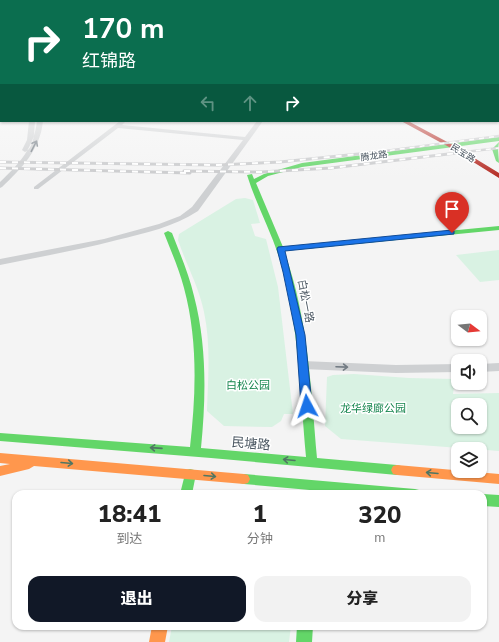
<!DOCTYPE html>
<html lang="zh">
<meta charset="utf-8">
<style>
:root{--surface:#fff;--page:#f2f2f2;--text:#222;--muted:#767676;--accent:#111827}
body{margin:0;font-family:"Nunito Sans","Noto Sans SC",sans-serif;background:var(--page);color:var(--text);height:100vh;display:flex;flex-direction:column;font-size:15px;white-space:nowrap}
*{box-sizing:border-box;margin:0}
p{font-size:13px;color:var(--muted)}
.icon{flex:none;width:22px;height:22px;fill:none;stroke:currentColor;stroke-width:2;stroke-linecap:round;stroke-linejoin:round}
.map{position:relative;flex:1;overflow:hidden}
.details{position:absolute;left:12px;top:490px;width:475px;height:140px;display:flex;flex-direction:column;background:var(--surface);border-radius:12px;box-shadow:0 1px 3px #0004}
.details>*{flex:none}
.top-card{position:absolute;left:0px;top:0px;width:499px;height:122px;box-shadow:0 1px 3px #0004;background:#0b6e4f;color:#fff;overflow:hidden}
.needle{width:26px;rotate:106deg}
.buttons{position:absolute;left:451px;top:310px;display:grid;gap:8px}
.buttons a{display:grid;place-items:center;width:36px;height:36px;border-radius:8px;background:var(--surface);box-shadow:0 1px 3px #0004;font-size:20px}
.pin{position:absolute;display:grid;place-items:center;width:34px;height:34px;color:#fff;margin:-41px -17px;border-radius:50% 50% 50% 0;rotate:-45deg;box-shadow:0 0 4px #0007}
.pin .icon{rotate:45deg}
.me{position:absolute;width:44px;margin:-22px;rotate:355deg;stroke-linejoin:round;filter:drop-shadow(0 0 3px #0008)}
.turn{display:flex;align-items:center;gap:14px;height:84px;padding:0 16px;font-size:18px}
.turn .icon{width:52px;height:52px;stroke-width:2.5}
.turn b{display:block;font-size:28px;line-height:34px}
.lanes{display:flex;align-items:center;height:38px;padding:0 16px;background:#0003;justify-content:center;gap:20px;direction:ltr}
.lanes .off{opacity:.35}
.eta{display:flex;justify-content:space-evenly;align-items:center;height:68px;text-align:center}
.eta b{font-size:24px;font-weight:800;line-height:28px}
.cta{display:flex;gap:8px;margin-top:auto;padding:8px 16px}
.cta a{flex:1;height:46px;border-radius:12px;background:var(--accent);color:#fff;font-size:16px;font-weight:800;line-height:46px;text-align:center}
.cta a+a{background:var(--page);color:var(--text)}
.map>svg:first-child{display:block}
.green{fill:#d9f2e3;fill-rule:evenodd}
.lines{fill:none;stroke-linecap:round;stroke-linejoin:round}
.street{fill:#ced0d2;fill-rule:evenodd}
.fast{fill:#63d668;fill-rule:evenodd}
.slow{fill:#ff974d;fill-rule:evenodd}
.jam{fill:#b3261e;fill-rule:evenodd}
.rail-far1-casing{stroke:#c9cacc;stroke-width:2.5}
.rail-casing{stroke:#c9cacc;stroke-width:3}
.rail-far1{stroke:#fff;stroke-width:1.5;stroke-dasharray:5;stroke-linecap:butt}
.rail{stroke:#fff;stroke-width:2;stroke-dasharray:6;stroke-linecap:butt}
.oneway{stroke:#727b83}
.oneway2{stroke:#507663}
.route{fill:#1a73e8;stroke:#114b97}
.labels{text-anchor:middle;stroke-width:3;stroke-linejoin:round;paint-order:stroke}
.far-street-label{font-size:9px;fill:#4a5661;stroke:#fff}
.street-label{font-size:11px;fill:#4a5661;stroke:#fff}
.park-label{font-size:11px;fill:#17864f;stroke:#fff}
.near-street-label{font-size:13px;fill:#4a5661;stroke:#fff}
</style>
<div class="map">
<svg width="499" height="642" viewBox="0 0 499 642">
<rect width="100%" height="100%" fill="#f4f4f4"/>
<path class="green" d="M245,198L253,200L260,223L251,224L255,236L266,239L278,287L293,414H284L281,421L272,427L224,426L207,411C208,379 211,344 204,312C199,287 186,264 178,240L179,234L236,199Z
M499,250V280L480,282L456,255Z
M354,374L409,378L455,379L453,394L499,393V451L341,439L325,426L327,377L333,375ZM458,405H480V427H458Z
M172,626H291L289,642H169Z"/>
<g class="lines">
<path class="street" d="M29,121H35C34,131 35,147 25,152L22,150L27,140Z
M37,121H43C40,150 22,168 2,187L0,188V182C19,164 34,148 37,121Z
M120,121L125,122L122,125L245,137L257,121H263L198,211C174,227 145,233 117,240C79,250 39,257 0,265V259L104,239L159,224L180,216L192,207L243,140L118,128L38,189H34V187Z
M303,361L396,365L458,364V372L396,373L303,369L299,368L298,365L299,362Z
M499,363V371L480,372V364Z"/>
<path class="fast" d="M499,137V141L302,167L268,176L256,183L283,247L499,226V230L284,251C308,316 311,389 317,458L397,465L401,466L403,470L401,474L397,475L211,458L0,441V433L190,447C196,394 198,340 184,288C179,269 171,251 164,233L168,231L172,233C180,254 189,274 194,296C207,346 206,397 201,448L306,457C300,391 299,324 280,260C271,231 256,204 247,175L252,174L254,179L264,174L302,163Z
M499,142L498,149L499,163L496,161L492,149Z
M190,469L194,470L196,474L192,494H180L186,470Z
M244,474L415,489L419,490L421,494H354L244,484L240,483L238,479L240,475Z
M483,494L499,495V507L483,506Z
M297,626H313L312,642H296Z"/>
<path class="slow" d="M0,453L244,474L248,475L250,479L248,483L244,484L34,466L29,469L0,476V466L10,464L0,463Z
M397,465L499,474V484L397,475L393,474L391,470L393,466Z
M152,626H168L165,642H149Z"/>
<path class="jam" d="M401,121H408L453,145L499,173V178L449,147Z"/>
<defs>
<path id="rail-far1" d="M370,153L499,136
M456,153L499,148"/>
<path id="rail" d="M0,162L218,165L280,162L378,152
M0,168L190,173
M184,171L261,172L331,168L465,152"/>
</defs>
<use href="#rail-far1" class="rail-far1-casing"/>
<use href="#rail" class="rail-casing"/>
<use href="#rail-far1" class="rail-far1"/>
<use href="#rail" class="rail"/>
</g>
<defs><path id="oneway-shaft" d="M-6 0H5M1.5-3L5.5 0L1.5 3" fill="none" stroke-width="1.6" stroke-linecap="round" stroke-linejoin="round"/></defs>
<g class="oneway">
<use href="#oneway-shaft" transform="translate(34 146) rotate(-63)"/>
<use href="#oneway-shaft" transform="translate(342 367) rotate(2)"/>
</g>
<g class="oneway2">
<use href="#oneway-shaft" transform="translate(156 448) rotate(-176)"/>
<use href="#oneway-shaft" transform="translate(289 460) rotate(-175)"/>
<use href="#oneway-shaft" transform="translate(67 463) rotate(5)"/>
<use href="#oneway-shaft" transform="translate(432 473) rotate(-175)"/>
<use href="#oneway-shaft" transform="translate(210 476) rotate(5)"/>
</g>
<linearGradient id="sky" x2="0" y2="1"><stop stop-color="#91c6eb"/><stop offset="0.5" stop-color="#fafafa"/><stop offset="1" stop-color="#fafafa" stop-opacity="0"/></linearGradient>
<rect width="499" height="180" fill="url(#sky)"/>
<path class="route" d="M452,230L454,231V234L285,251L305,335L312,406L311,409H303L301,406L296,335L283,272L277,249L278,247Z"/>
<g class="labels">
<g class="far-street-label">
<text transform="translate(463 153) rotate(32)" y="3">民宝路</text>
<text transform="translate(374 156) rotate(-8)" y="3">腾龙路</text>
</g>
<g class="street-label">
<text transform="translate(306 301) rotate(79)" y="4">白松一路</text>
</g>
<g class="park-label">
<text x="248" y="389">白松公园</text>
<text x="373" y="412">龙华绿廊公园</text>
</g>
<g class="near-street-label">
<text transform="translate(251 443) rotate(5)" y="5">民塘路</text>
</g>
</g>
</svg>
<div class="buttons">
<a><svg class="needle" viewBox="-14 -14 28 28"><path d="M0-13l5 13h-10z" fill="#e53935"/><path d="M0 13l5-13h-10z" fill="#767676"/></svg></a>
<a><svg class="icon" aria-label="sound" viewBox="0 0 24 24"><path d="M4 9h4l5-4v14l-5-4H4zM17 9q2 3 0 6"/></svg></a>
<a><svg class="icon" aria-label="search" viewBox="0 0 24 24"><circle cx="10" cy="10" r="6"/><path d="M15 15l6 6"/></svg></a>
<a><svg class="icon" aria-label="layers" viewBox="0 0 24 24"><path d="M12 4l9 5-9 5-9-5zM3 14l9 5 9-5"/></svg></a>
</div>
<div class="pin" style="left:452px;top:233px;background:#d93025"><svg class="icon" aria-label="arrive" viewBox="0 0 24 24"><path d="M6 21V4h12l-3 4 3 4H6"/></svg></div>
<svg class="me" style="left:307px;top:406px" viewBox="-20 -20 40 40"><path d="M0-17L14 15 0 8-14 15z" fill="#1a73e8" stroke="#fff" stroke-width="4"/></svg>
<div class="top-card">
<div class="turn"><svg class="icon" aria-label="right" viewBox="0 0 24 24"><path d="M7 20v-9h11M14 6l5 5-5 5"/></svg><div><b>170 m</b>红锦路</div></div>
<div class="lanes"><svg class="icon off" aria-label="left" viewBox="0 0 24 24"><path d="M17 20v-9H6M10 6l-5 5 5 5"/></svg><svg class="icon off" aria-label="ahead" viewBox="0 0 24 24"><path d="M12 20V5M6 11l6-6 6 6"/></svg><svg class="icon" aria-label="right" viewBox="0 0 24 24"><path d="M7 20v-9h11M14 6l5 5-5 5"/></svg></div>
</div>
<section class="details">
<div class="eta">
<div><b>18:41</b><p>到达</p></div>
<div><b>1</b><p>分钟</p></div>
<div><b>320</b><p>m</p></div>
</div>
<div class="cta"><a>退出</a><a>分享</a></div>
</section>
</div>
